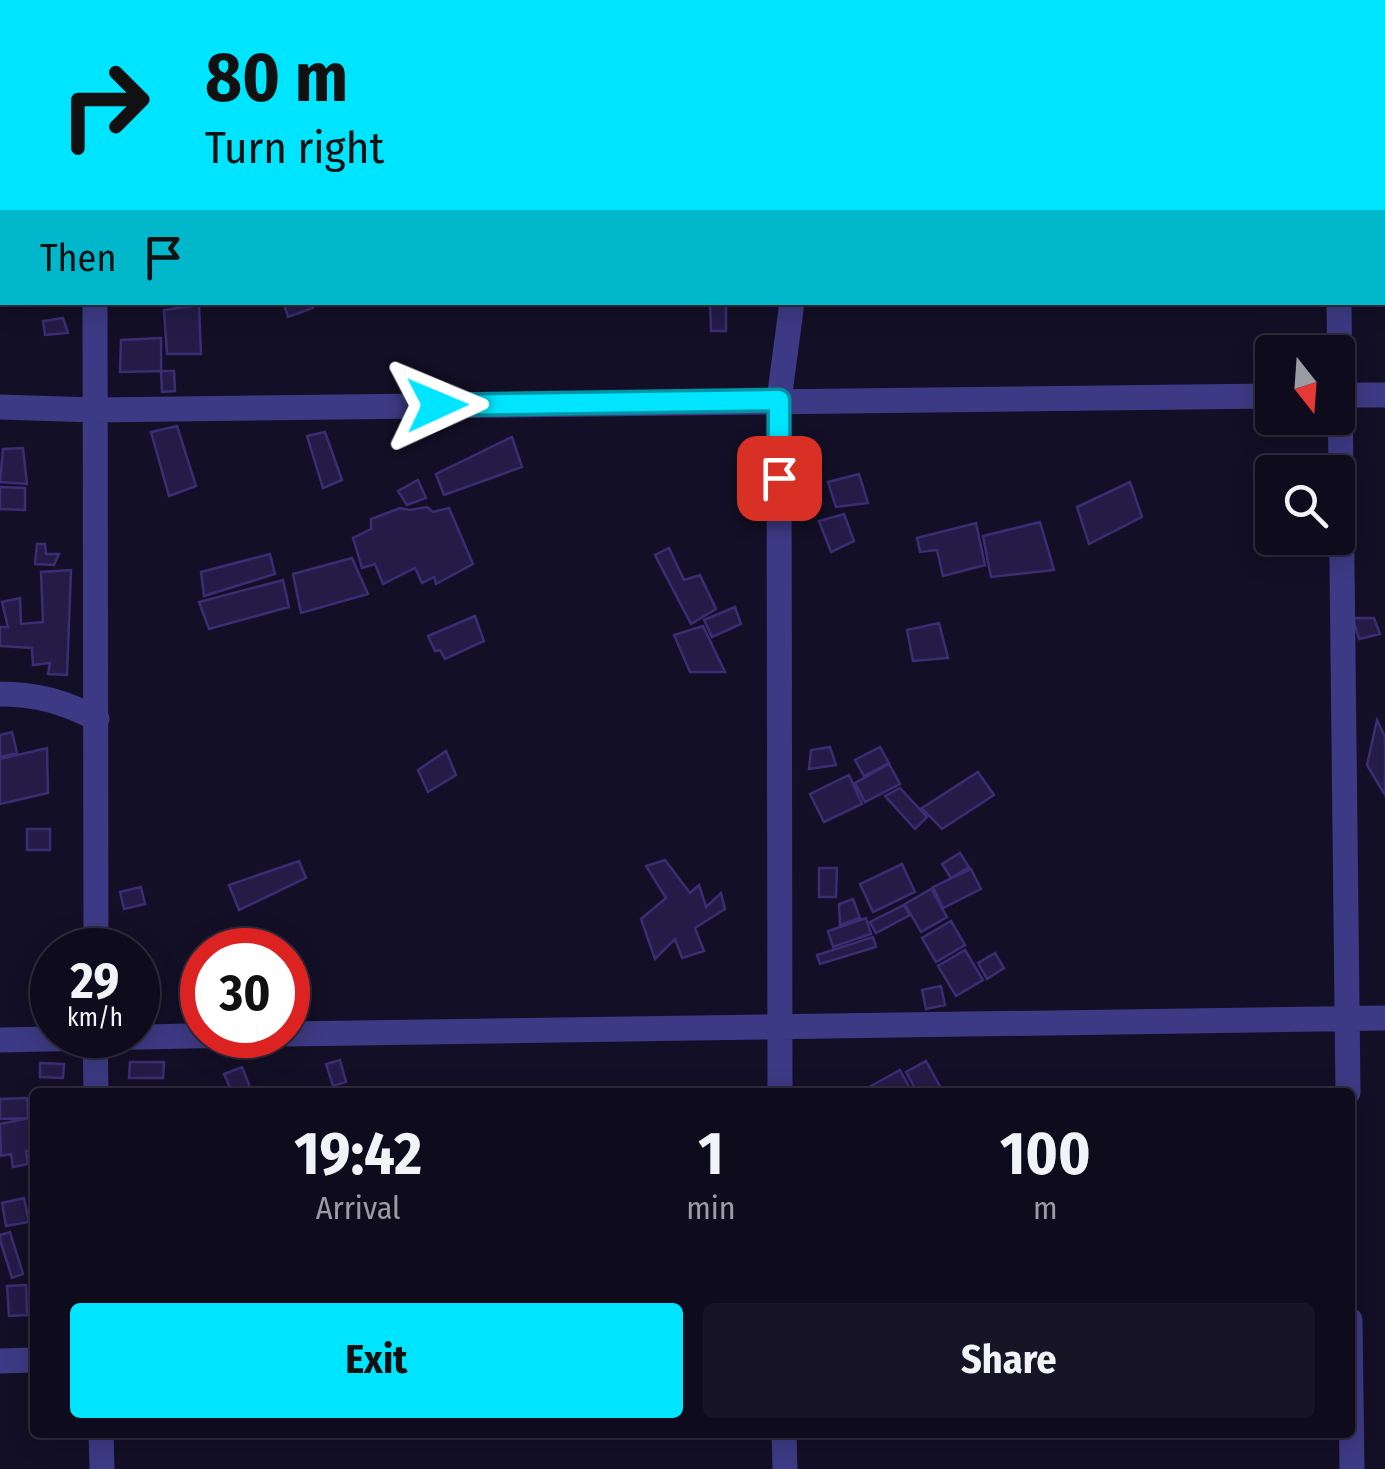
<!DOCTYPE html>
<style>
:root{--surface:#0e0b1c;--page:#171425;--text:#f1f3f6;--muted:#9b9ba3;--line:#2e2b3b;--accent:#00e5ff}
body{margin:0;font-family:"Fira Sans Condensed",sans-serif;background:var(--page);color:var(--text);height:100vh;display:flex;flex-direction:column;font-size:38px;white-space:nowrap}
*{box-sizing:border-box;margin:0}
p{font-size:32px;color:var(--muted)}
.icon{flex:none;width:55px;height:55px;fill:none;stroke:currentColor;stroke-width:2;stroke-linecap:round;stroke-linejoin:round}
.map{position:relative;flex:1;overflow:hidden}
.drawer{position:absolute;left:30px;top:1088px;width:1325px;height:350px;display:flex;flex-direction:column;background:var(--surface);border-radius:10px;box-shadow:0 5px 25px #0003,0 0 0 2px var(--line)}
.drawer>*{flex:none}
.banner{position:absolute;left:0px;top:0px;width:1385px;height:305px;box-shadow:0 5px 25px #0003,0 0 0 2px var(--line);background:#00e5ff;color:#111;overflow:hidden}
.needle{width:65px;rotate:163deg}
.controls{position:absolute;left:1255px;top:335px;display:grid;gap:20px}
.controls a{display:grid;place-items:center;width:100px;height:100px;border-radius:10px;background:var(--surface);box-shadow:0 5px 25px #0003,0 0 0 2px var(--line);font-size:50px}
.speed{position:absolute;left:30px;top:928px;display:flex;gap:20px;font-size:50px;font-weight:700;text-align:center}
.speed>*{display:grid;place-content:center;width:130px;height:130px;border-radius:50%;background:var(--surface);box-shadow:0 5px 25px #0003,0 0 0 2px var(--line);line-height:1}
.speed small{font-size:25px;font-weight:400}
.speed .limit{border:15px solid #d22;background:#fff;color:#111}
.pin{position:absolute;display:grid;place-items:center;width:85px;height:85px;color:#fff;margin:-42px;border-radius:20px;box-shadow:0 5px 15px #0006}
.me{position:absolute;width:110px;margin:-55px;rotate:89deg;stroke-linejoin:round;filter:drop-shadow(0 0 8px #0008)}
.turn{display:flex;align-items:center;gap:35px;height:210px;padding:0 40px;font-size:45px}
.turn .icon{width:130px;height:130px;stroke-width:2.5}
.turn b{display:block;font-size:70px;line-height:85px}
.then{display:flex;align-items:center;height:95px;padding:0 40px;background:#0003;gap:20px;font-size:38px}
.eta{display:flex;justify-content:space-evenly;align-items:center;height:170px;text-align:center}
.eta b{font-size:60px;font-weight:700;line-height:70px}
.action{display:flex;gap:20px;margin-top:auto;padding:20px 40px}
.action a{flex:1;height:115px;border-radius:10px;background:var(--accent);color:#111;font-size:40px;font-weight:700;line-height:115px;text-align:center}
.action a+a{background:var(--page);color:var(--text)}
.map>svg:first-child{display:block}
.building{fill:#241b47;stroke:#3b2d73;stroke-width:2.5}
.lines{fill:none;stroke-linecap:round;stroke-linejoin:round}
.street{stroke:#3d3a85;stroke-width:25}
.route-casing{stroke:#0095a6;stroke-width:25}
.route{stroke:#00e5ff;stroke-width:18}
</style>
<div class="map">
<svg width="1385" height="1469" viewBox="0 0 1385 1469">
<rect width="100%" height="100%" fill="#130f26"/>
<path class="building" d="M283,302H311L313,308L288,317Z
M710,302H726V331H711Z
M199,305L201,354H167L164,310Z
M63,318L68,333L45,335L43,321Z
M161,338V371L120,372L121,340Z
M161,371H174L175,391L162,392Z
M177,426L196,486L169,496L151,432Z
M325,432L342,480L323,488L307,436Z
M512,437L522,467L444,495L436,474Z
M23,448L27,484L0,482L3,449Z
M859,474L868,503L836,507L828,482Z
M418,480L426,498L407,505L398,491Z
M1130,482L1142,517L1089,544L1077,507Z
M0,487L25,488V510L0,509Z
M427,507L433,512L449,508L473,564L436,584L434,577L422,583L415,568L383,584L375,564L362,568L353,538L371,529V519L400,508L409,510Z
M844,514L854,541L831,552L819,521Z
M1040,522L1054,570L991,577L983,536Z
M976,523L985,565L943,576L937,550L920,552L917,538Z
M37,544H45L46,554H59L54,565L35,564Z
M669,548L684,580L700,575L716,609L691,624L655,555Z
M270,554L275,574L204,596L201,572Z
M352,558L368,594L301,613L293,574Z
M71,570L67,675L48,674L50,663L33,665L32,648L0,646V627H8L2,602L20,598L21,624L43,622L41,572Z
M283,580L289,607L209,629L199,602Z
M735,607L741,624L712,637L704,620Z
M475,616L484,641L445,659L440,650L435,651L428,636Z
M1353,618H1374L1380,634L1359,639Z
M939,623L948,658L913,661L907,630Z
M703,626L725,672H690L674,635Z
M1377,720L1385,737V795L1367,765Z
M12,732L17,753L0,757V735Z
M830,747L836,765L809,769L811,750Z
M880,747L889,763L864,776L855,760Z
M47,748L48,793L0,804V759Z
M446,751L456,775L428,792L418,770Z
M889,764L900,784L865,802L855,783Z
M978,772L994,795L942,829L922,808Z
M849,775L862,804L824,822L810,794Z
M900,788L927,817L915,829L885,796Z
M27,829H50V850H27Z
M960,853L969,867L951,878L942,864Z
M665,860L690,893L699,885L706,907L721,893L725,909L695,928L704,951L682,958L675,939L655,959L641,919L666,898L646,866Z
M299,861L306,878L239,910L229,885Z
M902,864L915,892L873,912L860,884Z
M819,868H837L836,897H819Z
M971,869L981,889L943,908L933,887Z
M141,887L145,904L124,909L120,892Z
M931,889L947,917L921,932L905,904Z
M853,899L860,918L840,925L839,904Z
M904,905L910,915L876,933L870,922Z
M866,918L871,934L833,947L828,931Z
M951,921L965,945L936,962L922,938Z
M873,937L876,947L820,964L817,955Z
M965,950L983,980L956,996L938,966Z
M995,953L1004,968L987,979L978,963Z
M941,986L945,1005L926,1009L922,990Z
M340,1060L346,1082L333,1086L326,1064Z
M926,1061L941,1088L932,1092H917L906,1072Z
M130,1062H164L163,1078H129Z
M40,1063L64,1064L63,1078L40,1077Z
M242,1067L252,1092H232L224,1074Z
M900,1070L912,1092H874L871,1086Z
M27,1098L28,1118L0,1119V1099Z
M35,1117V1150L26,1151L28,1164L13,1167L11,1154L1,1156L0,1124Z
M24,1198L29,1222L6,1226L2,1203Z
M10,1232L23,1274L12,1278L0,1240V1235Z
M26,1285L27,1315L9,1316L7,1286Z"/>
<g class="lines">
<path class="street" d="M88,0L89,2
M803,0V2
M1333,0V2
M95,302L96,950
M1339,302L1348,1092
M1338,395H1385
M0,407L95,410L1272,396
M0,694C37,694 65,702 97,719
M288,1034L1385,1018
M95,1035L96,1092
M0,1040L238,1035
M780,1092L779,400L792,302
M1350,1320L1352,1469
M0,1361L35,1360
M101,1432L102,1469
M784,1432L785,1469"/>
</g>
<g class="lines">
<defs>
<path id="route" d="M437,405L779,400V478"/>
</defs>
<use href="#route" class="route-casing"/>
<use href="#route" class="route"/>
</g>
</svg>
<div class="controls">
<a><svg class="needle" viewBox="-14 -14 28 28"><path d="M0-13l5 13h-10z" fill="#e53935"/><path d="M0 13l5-13h-10z" fill="#9b9ba3"/></svg></a>
<a><svg class="icon" aria-label="search" viewBox="0 0 24 24"><circle cx="10" cy="10" r="6"/><path d="M15 15l6 6"/></svg></a>
</div>
<div class="speed"><div>29<small>km/h</small></div><div class="limit">30</div></div>
<div class="pin" style="left:779px;top:478px;background:#d93025"><svg class="icon" aria-label="arrive" viewBox="0 0 24 24"><path d="M6 21V4h12l-3 4 3 4H6"/></svg></div>
<svg class="me" style="left:437px;top:405px" viewBox="-20 -20 40 40"><path d="M0-17L14 15 0 8-14 15z" fill="#00e5ff" stroke="#fff" stroke-width="4"/></svg>
<div class="banner">
<div class="turn"><svg class="icon" aria-label="right" viewBox="0 0 24 24"><path d="M7 20v-9h11M14 6l5 5-5 5"/></svg><div><b>80 m</b>Turn right</div></div>
<div class="then">Then<svg class="icon" aria-label="arrive" viewBox="0 0 24 24"><path d="M6 21V4h12l-3 4 3 4H6"/></svg></div>
</div>
<section class="drawer">
<div class="eta">
<div><b>19:42</b><p>Arrival</p></div>
<div><b>1</b><p>min</p></div>
<div><b>100</b><p>m</p></div>
</div>
<div class="action"><a>Exit</a><a>Share</a></div>
</section>
</div>
